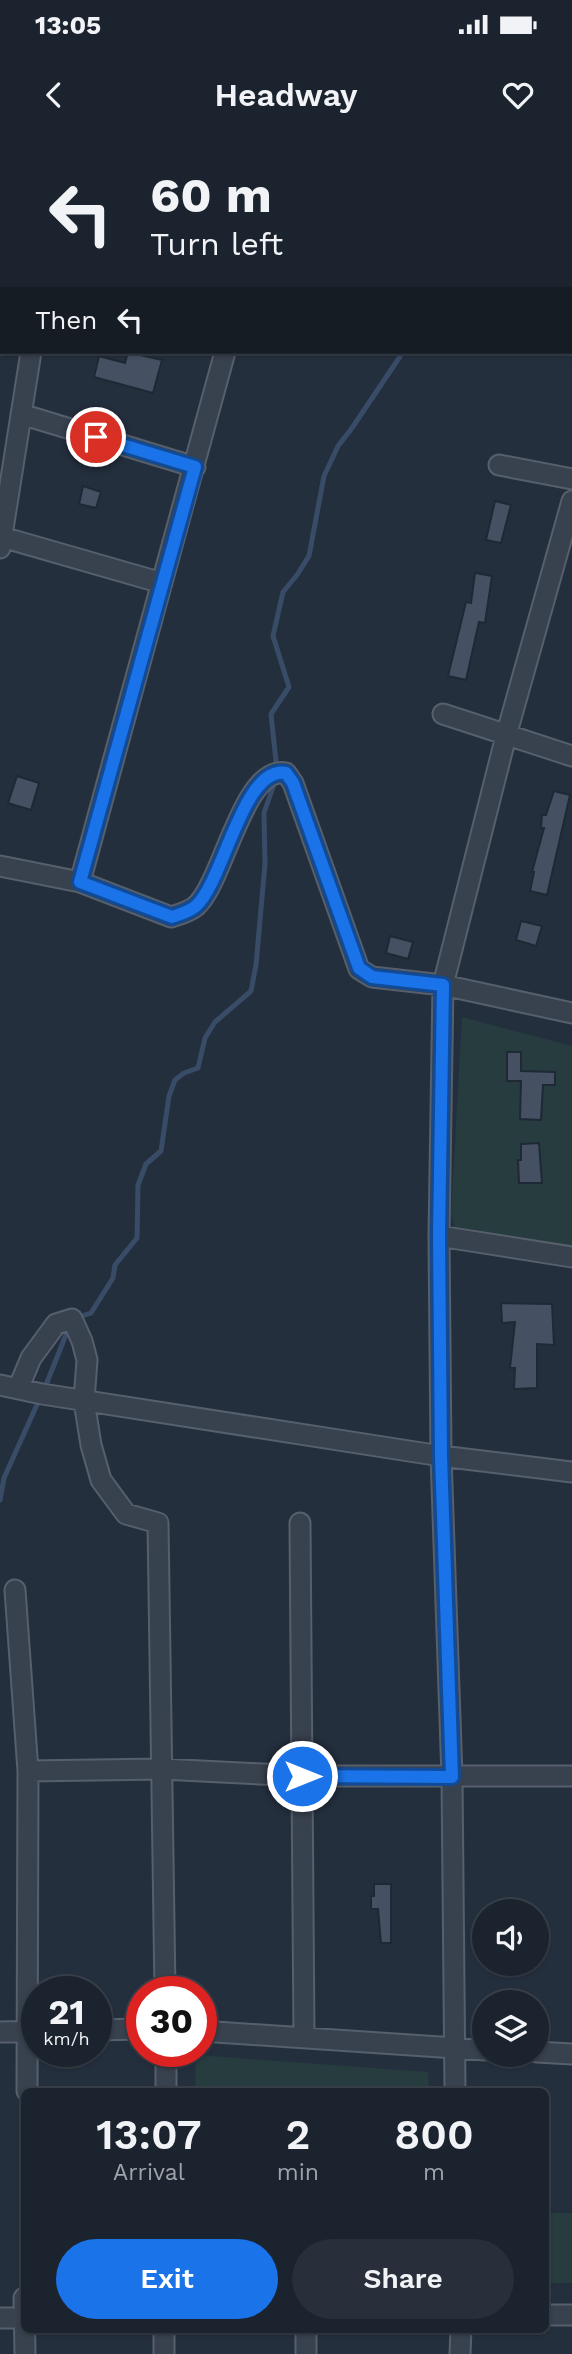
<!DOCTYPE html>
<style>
:root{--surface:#1b232e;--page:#282f3a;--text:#f1f3f6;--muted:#a0a4aa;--line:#39404a;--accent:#1a73e8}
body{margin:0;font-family:"Work Sans",sans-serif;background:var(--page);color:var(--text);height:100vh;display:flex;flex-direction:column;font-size:26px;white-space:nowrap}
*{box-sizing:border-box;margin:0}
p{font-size:23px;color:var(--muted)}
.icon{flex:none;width:38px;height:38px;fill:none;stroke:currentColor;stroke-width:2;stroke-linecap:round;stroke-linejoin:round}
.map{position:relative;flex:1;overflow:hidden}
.panel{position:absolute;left:21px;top:1948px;width:528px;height:245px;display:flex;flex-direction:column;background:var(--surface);border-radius:10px;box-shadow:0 2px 5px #0004,0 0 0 2px var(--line)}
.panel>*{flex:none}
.top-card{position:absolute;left:0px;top:0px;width:572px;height:214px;box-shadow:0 2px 5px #0004,0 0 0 2px var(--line);background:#1b232e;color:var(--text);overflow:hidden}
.tools{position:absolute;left:472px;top:1759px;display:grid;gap:14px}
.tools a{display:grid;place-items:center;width:77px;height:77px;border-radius:50%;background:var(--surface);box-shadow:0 2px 5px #0004,0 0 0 2px var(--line);font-size:35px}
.speed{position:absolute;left:21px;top:1836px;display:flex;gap:14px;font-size:35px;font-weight:700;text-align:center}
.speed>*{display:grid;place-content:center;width:91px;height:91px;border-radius:50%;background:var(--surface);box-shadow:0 2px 5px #0004,0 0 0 2px var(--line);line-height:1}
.speed small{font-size:18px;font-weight:400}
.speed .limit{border:10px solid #d22;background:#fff;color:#111}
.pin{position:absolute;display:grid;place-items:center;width:60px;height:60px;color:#fff;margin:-30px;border:4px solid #fff;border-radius:50%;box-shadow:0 2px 7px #0007}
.me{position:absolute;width:77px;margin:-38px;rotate:90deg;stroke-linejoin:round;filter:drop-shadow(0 0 5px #0008)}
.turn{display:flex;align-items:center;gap:24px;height:147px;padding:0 35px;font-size:32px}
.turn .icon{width:91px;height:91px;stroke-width:2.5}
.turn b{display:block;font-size:49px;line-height:60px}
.then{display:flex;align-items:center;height:66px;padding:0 35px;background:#0003;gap:14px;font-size:26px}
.eta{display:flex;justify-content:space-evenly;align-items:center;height:119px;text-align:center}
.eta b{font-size:42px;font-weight:600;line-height:49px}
.cta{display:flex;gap:14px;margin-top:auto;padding:14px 35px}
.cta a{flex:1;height:80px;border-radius:42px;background:var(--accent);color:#fff;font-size:28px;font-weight:600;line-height:80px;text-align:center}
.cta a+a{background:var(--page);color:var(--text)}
.status{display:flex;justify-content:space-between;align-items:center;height:49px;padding:0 35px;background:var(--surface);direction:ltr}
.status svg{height:19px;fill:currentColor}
header{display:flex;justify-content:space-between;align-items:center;height:91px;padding:0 35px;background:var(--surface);font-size:32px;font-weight:600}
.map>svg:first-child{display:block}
.green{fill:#263c3f}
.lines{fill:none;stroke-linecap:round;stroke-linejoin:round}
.stream{stroke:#394c67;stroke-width:5}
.building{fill:#455162;stroke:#1f2835;stroke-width:2}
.minor-casing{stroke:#565f6c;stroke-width:23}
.minor{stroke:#38414e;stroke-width:19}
.route-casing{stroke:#114b97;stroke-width:18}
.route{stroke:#1a73e8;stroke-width:12}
</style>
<div class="status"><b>13:05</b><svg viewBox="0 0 49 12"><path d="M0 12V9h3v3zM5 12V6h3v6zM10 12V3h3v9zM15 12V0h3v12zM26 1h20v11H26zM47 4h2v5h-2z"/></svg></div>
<header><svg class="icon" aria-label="back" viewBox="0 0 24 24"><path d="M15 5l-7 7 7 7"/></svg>Headway<svg class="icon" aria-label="heart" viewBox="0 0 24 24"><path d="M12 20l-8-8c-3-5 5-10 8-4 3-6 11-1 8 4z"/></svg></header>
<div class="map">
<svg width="572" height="2214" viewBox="0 0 572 2214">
<rect width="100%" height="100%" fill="#242f3e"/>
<path class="green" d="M462,877L572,906V1106L455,1087L451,1076Z
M196,1915L428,1932L429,1951H195Z
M546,2073H572V2143H546Z"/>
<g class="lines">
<path class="stream" d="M477,2V0
M277,631L271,574L289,547L273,496L283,452L297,435L309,416L324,336L338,306L352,288L403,212
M76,1178L91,1173L113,1138L115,1125L137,1098L138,1045L146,1024L161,1011L169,956L175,940L184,933L198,928L205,898L215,882L251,851L256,825L265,724L264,673L275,641
M44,1250L69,1187
M0,1360L4,1338L40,1258"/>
</g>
<path class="building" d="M128,212L162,220L153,253L94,237L99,216L125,223Z
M83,346L101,352L96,368L79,364Z
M495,361L511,365L501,403L486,400Z
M475,433L492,436L485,483L479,482L466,540L448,536L466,462L471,463Z
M17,636L39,643L31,670L8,663Z
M554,651L570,655L547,755L530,751L534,732H532L544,688H541L542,675H546Z
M521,781L542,786L536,806L516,800Z
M390,796L413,802L408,819L386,813Z
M507,912H521V931L555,932V945H543L541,980L520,979L521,941H507Z
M539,1003L542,1043H519L518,1020H521V1004Z
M501,1163L552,1164L554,1205L537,1204V1248L514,1249L515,1228H510L515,1182L502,1183Z
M374,1744H391V1803H381L378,1769H371V1756H374Z"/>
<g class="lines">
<defs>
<path id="minor" d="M1,0L7,2
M64,2V0
M143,2V0
M281,2L282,0
M406,2L407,0
M21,274L195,327
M499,325L572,339
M2,397L162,443
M0,408L31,212
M443,574L572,616
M0,726L80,742L171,777C180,774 189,772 196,766C224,741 243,625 286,633L293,643L359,829L372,837L443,845L572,873
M80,742L225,212
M439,1096L572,1117
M0,1245L42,1254L441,1316L572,1332
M18,1249L31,1218L56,1184L72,1179L82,1201L87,1220L84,1261L91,1305L101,1340L126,1374L158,1383L165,1852
M300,1383L304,1897
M15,1450L28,1631L27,1951
M28,1631L162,1629L301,1636H572
M96,1890L142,1889
M201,1891L485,1910
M0,1892L37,1891
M537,1912L572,1914
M166,1951V1911
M455,1951L452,1637L441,1316L439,1096L443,845L506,596L572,361
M24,2158L25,2214
M546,2175H572
M0,2178H24
M164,2189V2214
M306,2189V2214
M460,2214L461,2189"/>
</defs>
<use href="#minor" class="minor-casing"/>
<use href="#minor" class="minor"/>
</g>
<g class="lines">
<defs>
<path id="route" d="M96,297L195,327L80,742L172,777C180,774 189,772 196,766C224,741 243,625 286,633L293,643L359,828L372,837L443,845L439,1096L441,1316L452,1637L302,1636"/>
</defs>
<use href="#route" class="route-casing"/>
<use href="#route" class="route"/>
</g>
</svg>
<div class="tools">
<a><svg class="icon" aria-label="sound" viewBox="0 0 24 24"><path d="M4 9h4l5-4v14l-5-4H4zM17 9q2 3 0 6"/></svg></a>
<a><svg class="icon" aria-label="layers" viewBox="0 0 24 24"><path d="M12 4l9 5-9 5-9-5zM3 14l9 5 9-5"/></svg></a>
</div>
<div class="speed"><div>21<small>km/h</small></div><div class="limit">30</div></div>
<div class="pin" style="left:96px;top:297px;background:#d93025"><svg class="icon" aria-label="arrive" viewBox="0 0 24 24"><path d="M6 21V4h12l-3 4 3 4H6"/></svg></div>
<svg class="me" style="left:302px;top:1636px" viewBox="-20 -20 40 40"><circle r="17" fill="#1a73e8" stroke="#fff" stroke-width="3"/><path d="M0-11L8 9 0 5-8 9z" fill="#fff"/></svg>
<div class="top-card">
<div class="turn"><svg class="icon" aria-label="left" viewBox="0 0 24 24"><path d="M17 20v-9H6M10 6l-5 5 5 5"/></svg><div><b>60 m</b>Turn left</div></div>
<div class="then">Then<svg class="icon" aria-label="left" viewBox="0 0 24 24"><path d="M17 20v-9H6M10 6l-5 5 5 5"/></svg></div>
</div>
<section class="panel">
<div class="eta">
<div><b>13:07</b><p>Arrival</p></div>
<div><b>2</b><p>min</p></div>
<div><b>800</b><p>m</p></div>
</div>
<div class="cta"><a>Exit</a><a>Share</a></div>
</section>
</div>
